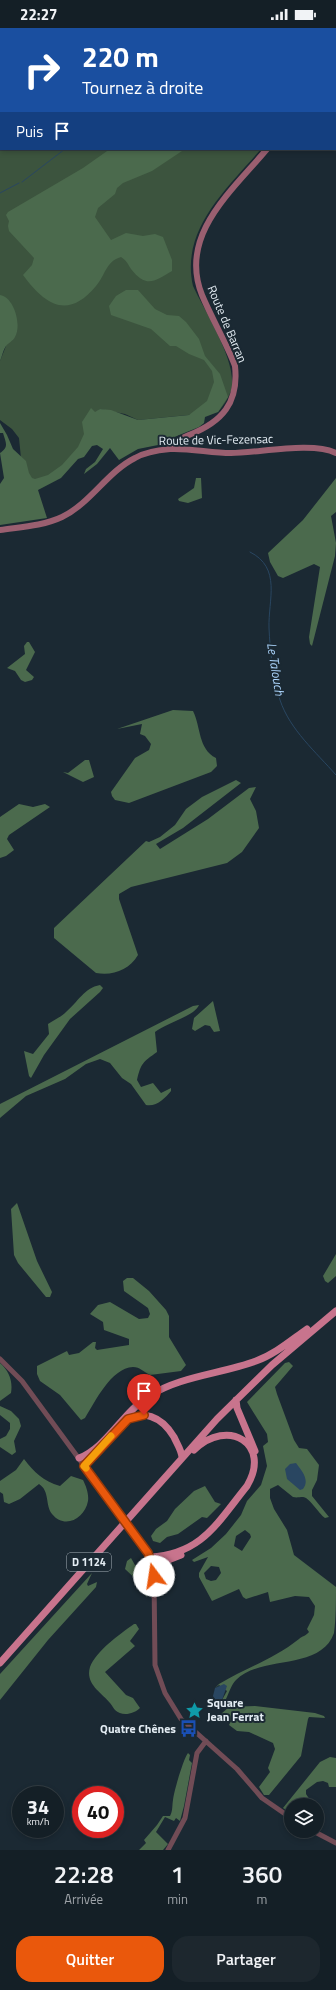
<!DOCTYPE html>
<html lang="fr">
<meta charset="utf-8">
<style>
:root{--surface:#141f26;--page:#1d272e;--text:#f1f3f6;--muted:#9da2a7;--line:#333d43;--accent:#ea580c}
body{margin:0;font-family:"Titillium Web",sans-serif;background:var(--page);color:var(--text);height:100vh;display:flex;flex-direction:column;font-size:15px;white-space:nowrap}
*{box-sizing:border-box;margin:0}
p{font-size:13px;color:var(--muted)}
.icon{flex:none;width:22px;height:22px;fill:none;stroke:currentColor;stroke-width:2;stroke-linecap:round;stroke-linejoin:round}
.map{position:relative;height:1822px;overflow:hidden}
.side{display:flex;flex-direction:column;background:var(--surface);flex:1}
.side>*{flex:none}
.top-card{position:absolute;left:0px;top:0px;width:336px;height:122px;box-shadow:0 2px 6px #0003,0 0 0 1px var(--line);background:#1a4fa0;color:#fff;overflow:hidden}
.fabs{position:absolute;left:284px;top:1770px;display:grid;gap:8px}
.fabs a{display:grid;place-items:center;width:40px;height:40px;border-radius:50%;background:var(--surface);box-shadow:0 2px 6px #0003,0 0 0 1px var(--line);font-size:20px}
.speed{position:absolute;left:12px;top:1758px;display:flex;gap:8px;font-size:20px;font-weight:700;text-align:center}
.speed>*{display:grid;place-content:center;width:52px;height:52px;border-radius:50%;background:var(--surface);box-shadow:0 2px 6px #0003,0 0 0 1px var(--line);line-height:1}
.speed small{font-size:10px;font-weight:400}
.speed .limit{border:6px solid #d22;background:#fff;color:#111}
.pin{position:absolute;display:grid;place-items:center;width:34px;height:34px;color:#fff;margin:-41px -17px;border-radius:50% 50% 50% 0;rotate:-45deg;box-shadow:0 0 4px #0007}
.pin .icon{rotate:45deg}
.me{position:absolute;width:44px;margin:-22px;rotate:346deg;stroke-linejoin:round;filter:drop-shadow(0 0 3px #0008)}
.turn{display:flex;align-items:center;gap:14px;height:84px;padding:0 16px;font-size:18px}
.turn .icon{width:52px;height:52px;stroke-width:2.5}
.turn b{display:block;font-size:28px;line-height:34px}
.then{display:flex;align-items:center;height:38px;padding:0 16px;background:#0003;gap:8px;font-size:15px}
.eta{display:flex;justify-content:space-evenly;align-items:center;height:68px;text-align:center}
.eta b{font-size:24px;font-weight:600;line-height:28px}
.primary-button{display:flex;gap:8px;margin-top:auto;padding:8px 16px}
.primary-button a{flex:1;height:46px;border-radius:16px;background:var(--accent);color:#fff;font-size:16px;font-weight:600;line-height:46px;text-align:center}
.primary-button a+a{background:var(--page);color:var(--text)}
.status{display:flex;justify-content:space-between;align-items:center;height:28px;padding:0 20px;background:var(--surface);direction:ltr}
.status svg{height:11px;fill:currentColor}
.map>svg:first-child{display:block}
.green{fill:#3c543e}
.forest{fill:#4b6a4d;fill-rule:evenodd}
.water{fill:#294661}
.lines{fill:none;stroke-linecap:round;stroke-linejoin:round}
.stream{stroke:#294661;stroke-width:1}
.tertiary{stroke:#714c56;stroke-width:5}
.secondary{stroke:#9a5f70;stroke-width:6}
.trunk{stroke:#c8748d;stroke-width:7}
.route-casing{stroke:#983908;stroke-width:10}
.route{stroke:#ea580c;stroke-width:7}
.slow{stroke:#f59e0b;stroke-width:7}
.labels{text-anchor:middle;stroke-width:4;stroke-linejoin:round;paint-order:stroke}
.shield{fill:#1b2933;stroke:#a8b2ba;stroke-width:1}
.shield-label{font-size:11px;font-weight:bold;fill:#e4edf4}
.street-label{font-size:12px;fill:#e4edf4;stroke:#1b2933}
.poi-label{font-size:12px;font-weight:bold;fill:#e4edf4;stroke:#1b2933;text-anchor:start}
.water-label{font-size:13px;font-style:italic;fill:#acd5fd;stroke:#1b2933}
</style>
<div class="status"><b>22:27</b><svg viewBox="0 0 49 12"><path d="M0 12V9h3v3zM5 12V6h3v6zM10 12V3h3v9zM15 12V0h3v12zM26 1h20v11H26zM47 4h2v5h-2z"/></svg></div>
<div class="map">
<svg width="336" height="1822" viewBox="0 0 336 1822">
<rect width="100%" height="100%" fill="#1b2933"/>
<path class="green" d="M0,9L1,121H261C228,160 180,201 193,258C205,284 239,336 231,363C228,371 223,378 218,384L138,392L125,386L100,381L73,433L36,459L22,440L19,410L12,401L0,392V333L6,318L0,295Z"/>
<path class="forest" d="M185,121L152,143L123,155L117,160L115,166L98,180L95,189L111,212L126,205L143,208L155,206L163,209L172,232V243C154,254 146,260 131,241C128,236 126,232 121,229C106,233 105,248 96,258C68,292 45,277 23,247L32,237L34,230L9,203L8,198L9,193L6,187L8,184L83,140L110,121Z
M126,262H138L155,281L167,287L179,288L186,294L199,311L205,328L220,346L228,369L218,384L205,389L204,395L199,399L172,410L163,416L138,421L119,432L110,420L97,436L84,446L86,441L95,434L103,421L97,417L92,418L84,429L78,431L61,450L38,462L47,490L0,497V456L4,450L0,425C9,419 6,415 3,405H0V395L7,407L13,421L26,433L29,445L32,450L35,451L48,447L62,437L78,419L84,406L82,394L91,380L95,384L100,381L111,382L138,392L189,387L207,373L214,354L212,343L204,332L189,326L176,318H170L151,301L111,287L109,278L116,268Z
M0,267C14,269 22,297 15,309C13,313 8,315 6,318C3,322 2,329 0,333Z
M196,450H201L202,470L188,475L179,473L178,471L194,460Z
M336,450V484L331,488L336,515L335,528L312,618L310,616L309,609L320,539L314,536L283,550L278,548L270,534L268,525L303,492Z
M27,614H29L35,624L26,642L34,649L32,652L25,654L21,652L15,643L7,640L25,626L24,618Z
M173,682L193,683C201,699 198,721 216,730L217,738L211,744L129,775L115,772L112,768L111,764L135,730L149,722L151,716L145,708L140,706L142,696L117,701Z
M85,732H89L94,749L83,754L63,744L68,745Z
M236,752L241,755L183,800L156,816L160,821L208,791L249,760L256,759L250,771L256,783L259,800L242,824L227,835L131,859L119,866V871L138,927C129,942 113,948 96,945L54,910V900L146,813L149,814L160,809L175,797L186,781L202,769Z
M19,776L33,779L45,776L50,779L9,807L7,811L14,822L6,828L0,830V789Z
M100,957L103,960L100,964L70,991L44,1027L31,1050L29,1048L24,1023L33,1026L49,1006L48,996C54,992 61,989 66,984C78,974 84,960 100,957Z
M213,973L220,1003L214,1004L210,998L205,997L195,1003L192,1001L194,990Z
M199,977C195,988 166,995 155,1004L157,1024C143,1034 141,1035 137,1052L141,1059L153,1055L161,1065L171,1060V1063C165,1070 157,1079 146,1077L131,1056L122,1050L110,1035L100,1031L86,1036L65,1051L26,1068L0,1090V1076L193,978Z
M17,1175L37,1233L52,1264L50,1269H46L18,1235L14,1227L11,1181Z
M336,1226V1248L328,1255L325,1253L323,1248Z
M127,1250H133L149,1263L166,1282L169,1288V1309L186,1337L181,1343L150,1347C144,1344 140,1339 133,1339C111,1340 95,1374 85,1390L81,1392L60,1367L40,1353L37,1346V1338L67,1323L69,1327L79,1325L93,1314H96L95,1320L97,1322L129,1317V1311L104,1302L103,1294L90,1286L98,1277L110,1274L139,1291L148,1290L150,1286L148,1280L124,1263L123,1253Z
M289,1334L293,1338L275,1359L277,1366L294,1412L299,1420L307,1421L319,1437L317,1452L312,1462V1468L329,1489L325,1490C319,1486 309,1469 303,1469C299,1469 297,1470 293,1469L278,1457L270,1461V1470L274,1481L287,1502L294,1527L336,1559C336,1573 336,1591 334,1605C321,1643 260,1627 236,1652C231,1657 229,1665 226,1671L222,1672L227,1663L219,1657L215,1660L219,1656C246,1640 274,1631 299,1611C302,1608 306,1608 309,1604L307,1601L314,1587L315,1578L309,1569L295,1568L270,1574L268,1564L246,1571L243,1569L239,1561L212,1573L199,1549V1545L208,1529L194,1534L192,1532L211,1520L226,1506L241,1487L247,1473L261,1457L267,1438L263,1418L268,1414L267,1406L247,1374L285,1335ZM245,1502L250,1506L251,1509L242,1523L234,1518L236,1508ZM211,1538L219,1539L221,1545L216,1552L211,1553L206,1551L204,1545Z
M0,1335C9,1343 13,1353 11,1365L0,1373Z
M0,1376V1378L11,1383L19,1391L21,1398L14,1413L16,1424L12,1427L0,1419V1411L6,1408L10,1401V1395L0,1387Z
M24,1431C34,1444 43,1453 60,1458L71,1448L83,1452C86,1458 89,1466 88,1473C85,1490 65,1502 52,1486C45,1477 50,1463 39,1456L20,1471L9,1476L4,1474L3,1466L0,1464V1453L16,1442Z
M205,1458L215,1474L221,1476L207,1490L202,1489L178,1506L167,1509L160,1515L153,1513L151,1508L156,1501L167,1493L175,1481L194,1463Z
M131,1530L144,1553L147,1570L141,1556L125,1541L127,1533Z
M92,1545L87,1556L88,1558L97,1554L96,1559L48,1612L0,1672V1646Z
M134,1596H136L139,1601L130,1613L135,1618L105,1644L126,1667L133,1670L140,1680C134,1686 122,1689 115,1682C113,1680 112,1677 110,1675C101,1664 85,1656 90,1639C96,1623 120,1606 134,1596Z
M255,1678L315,1685L324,1688L325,1690L309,1689L308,1691L301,1728L269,1767H264L259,1759L270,1744L268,1740L275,1721L273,1715L249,1704L237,1703L229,1697L231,1693L221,1686L229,1679Z
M188,1725L190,1727L189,1732L192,1735L184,1778L180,1793L176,1790L174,1793L165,1789L156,1804L168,1816L163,1822H139L146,1815L144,1812L157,1797L163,1788H170C173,1783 172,1777 173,1772C174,1763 183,1732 188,1725Z
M330,1729L336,1730V1759H329L328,1755L323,1753L317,1754L306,1762V1766L310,1772V1777H291V1785L283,1780L320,1734Z"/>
<path class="water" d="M296,1435C302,1443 310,1452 303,1461L300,1462L287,1451L285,1441L290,1436Z
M224,1656L227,1658L222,1672L216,1674L213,1668L215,1660Z"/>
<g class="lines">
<path class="stream" d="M22,154L65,121
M0,165L19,155
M250,524C282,540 268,572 269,600C270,623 273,650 280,672C290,702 316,724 336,747"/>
<path class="tertiary" d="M62,1L69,0
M0,6H1
M0,1331L22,1353L148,1525L153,1538L154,1548L155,1637L165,1665L181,1691L237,1741L262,1770L291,1790
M313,1803L336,1815
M168,1822L185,1790L197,1725L206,1713"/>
<path class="secondary" d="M326,0V1
M170,421C173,412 181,411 189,407C222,394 239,375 235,338C226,314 212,291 202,267C178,207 232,163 267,121
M0,502C20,499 43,498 62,489C91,475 107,444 135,430C145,424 159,422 170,421C190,420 211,425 231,425C258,425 313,413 336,425"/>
<path class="trunk" d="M236,1372L237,1380L255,1423
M123,1396C142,1379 162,1389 174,1409C177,1416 181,1421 182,1429
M79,1430C106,1420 123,1384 149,1368C180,1348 221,1346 256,1333C275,1326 290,1313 307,1301
M84,1438L97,1424
M150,1529C202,1526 217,1495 247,1458C272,1416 228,1389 194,1422
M153,1538L181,1527
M0,1635L217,1391L272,1337L336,1283"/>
</g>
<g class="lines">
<defs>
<path id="route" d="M144,1387L128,1391L84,1438L148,1525L153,1538L154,1548"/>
</defs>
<use href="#route" class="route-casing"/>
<use href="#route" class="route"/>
<path class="slow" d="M86,1440L84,1438L111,1408"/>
</g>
<defs>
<symbol id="sight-bare" viewBox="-9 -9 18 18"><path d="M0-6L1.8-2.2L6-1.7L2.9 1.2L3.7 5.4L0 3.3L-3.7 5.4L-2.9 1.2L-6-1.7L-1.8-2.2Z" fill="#0f9aa8" stroke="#1b2933" stroke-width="2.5" paint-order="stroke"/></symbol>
<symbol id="bus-bare" viewBox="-9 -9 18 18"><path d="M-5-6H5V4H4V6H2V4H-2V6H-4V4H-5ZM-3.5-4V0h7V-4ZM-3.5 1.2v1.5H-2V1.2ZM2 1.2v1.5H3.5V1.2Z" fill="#1a4fb4" stroke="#1b2933" stroke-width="2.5" paint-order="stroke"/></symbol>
</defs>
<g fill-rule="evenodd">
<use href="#sight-bare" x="182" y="1670" width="25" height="25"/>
<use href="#bus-bare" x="176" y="1688" width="25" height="25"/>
</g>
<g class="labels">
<rect class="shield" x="67" y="1525" width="44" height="18" rx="3"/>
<g class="shield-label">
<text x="89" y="1538">D 1124</text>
</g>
<g class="street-label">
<text transform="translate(227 296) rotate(67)" y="4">Route de Barran</text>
<text transform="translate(216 412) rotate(-1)" y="4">Route de Vic-Fezensac</text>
</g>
<g class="poi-label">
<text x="207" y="1679">Square<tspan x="207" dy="14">Jean Ferrat</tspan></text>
<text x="176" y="1705" text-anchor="end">Quatre Chênes</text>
</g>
<g class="water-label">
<text transform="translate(276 641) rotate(81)" y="5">Le Talouch</text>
</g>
</g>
</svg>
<div class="fabs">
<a><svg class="icon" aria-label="layers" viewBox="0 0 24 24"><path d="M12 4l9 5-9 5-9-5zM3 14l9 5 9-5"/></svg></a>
</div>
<div class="speed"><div>34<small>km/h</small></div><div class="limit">40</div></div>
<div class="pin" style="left:144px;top:1387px;background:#d93025"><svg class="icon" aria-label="arrive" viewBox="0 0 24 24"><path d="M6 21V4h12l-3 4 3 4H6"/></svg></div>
<svg class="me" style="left:154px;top:1548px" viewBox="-20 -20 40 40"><circle r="19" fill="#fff"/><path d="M0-13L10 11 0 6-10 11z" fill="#ea580c"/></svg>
<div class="top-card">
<div class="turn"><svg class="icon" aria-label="right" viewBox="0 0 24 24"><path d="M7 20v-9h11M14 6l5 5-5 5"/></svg><div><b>220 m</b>Tournez à droite</div></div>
<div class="then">Puis<svg class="icon" aria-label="arrive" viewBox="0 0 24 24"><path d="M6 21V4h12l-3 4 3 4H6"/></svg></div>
</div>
</div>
<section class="side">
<div class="eta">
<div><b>22:28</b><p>Arrivée</p></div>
<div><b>1</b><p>min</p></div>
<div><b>360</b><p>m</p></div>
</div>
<div class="primary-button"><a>Quitter</a><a>Partager</a></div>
</section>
